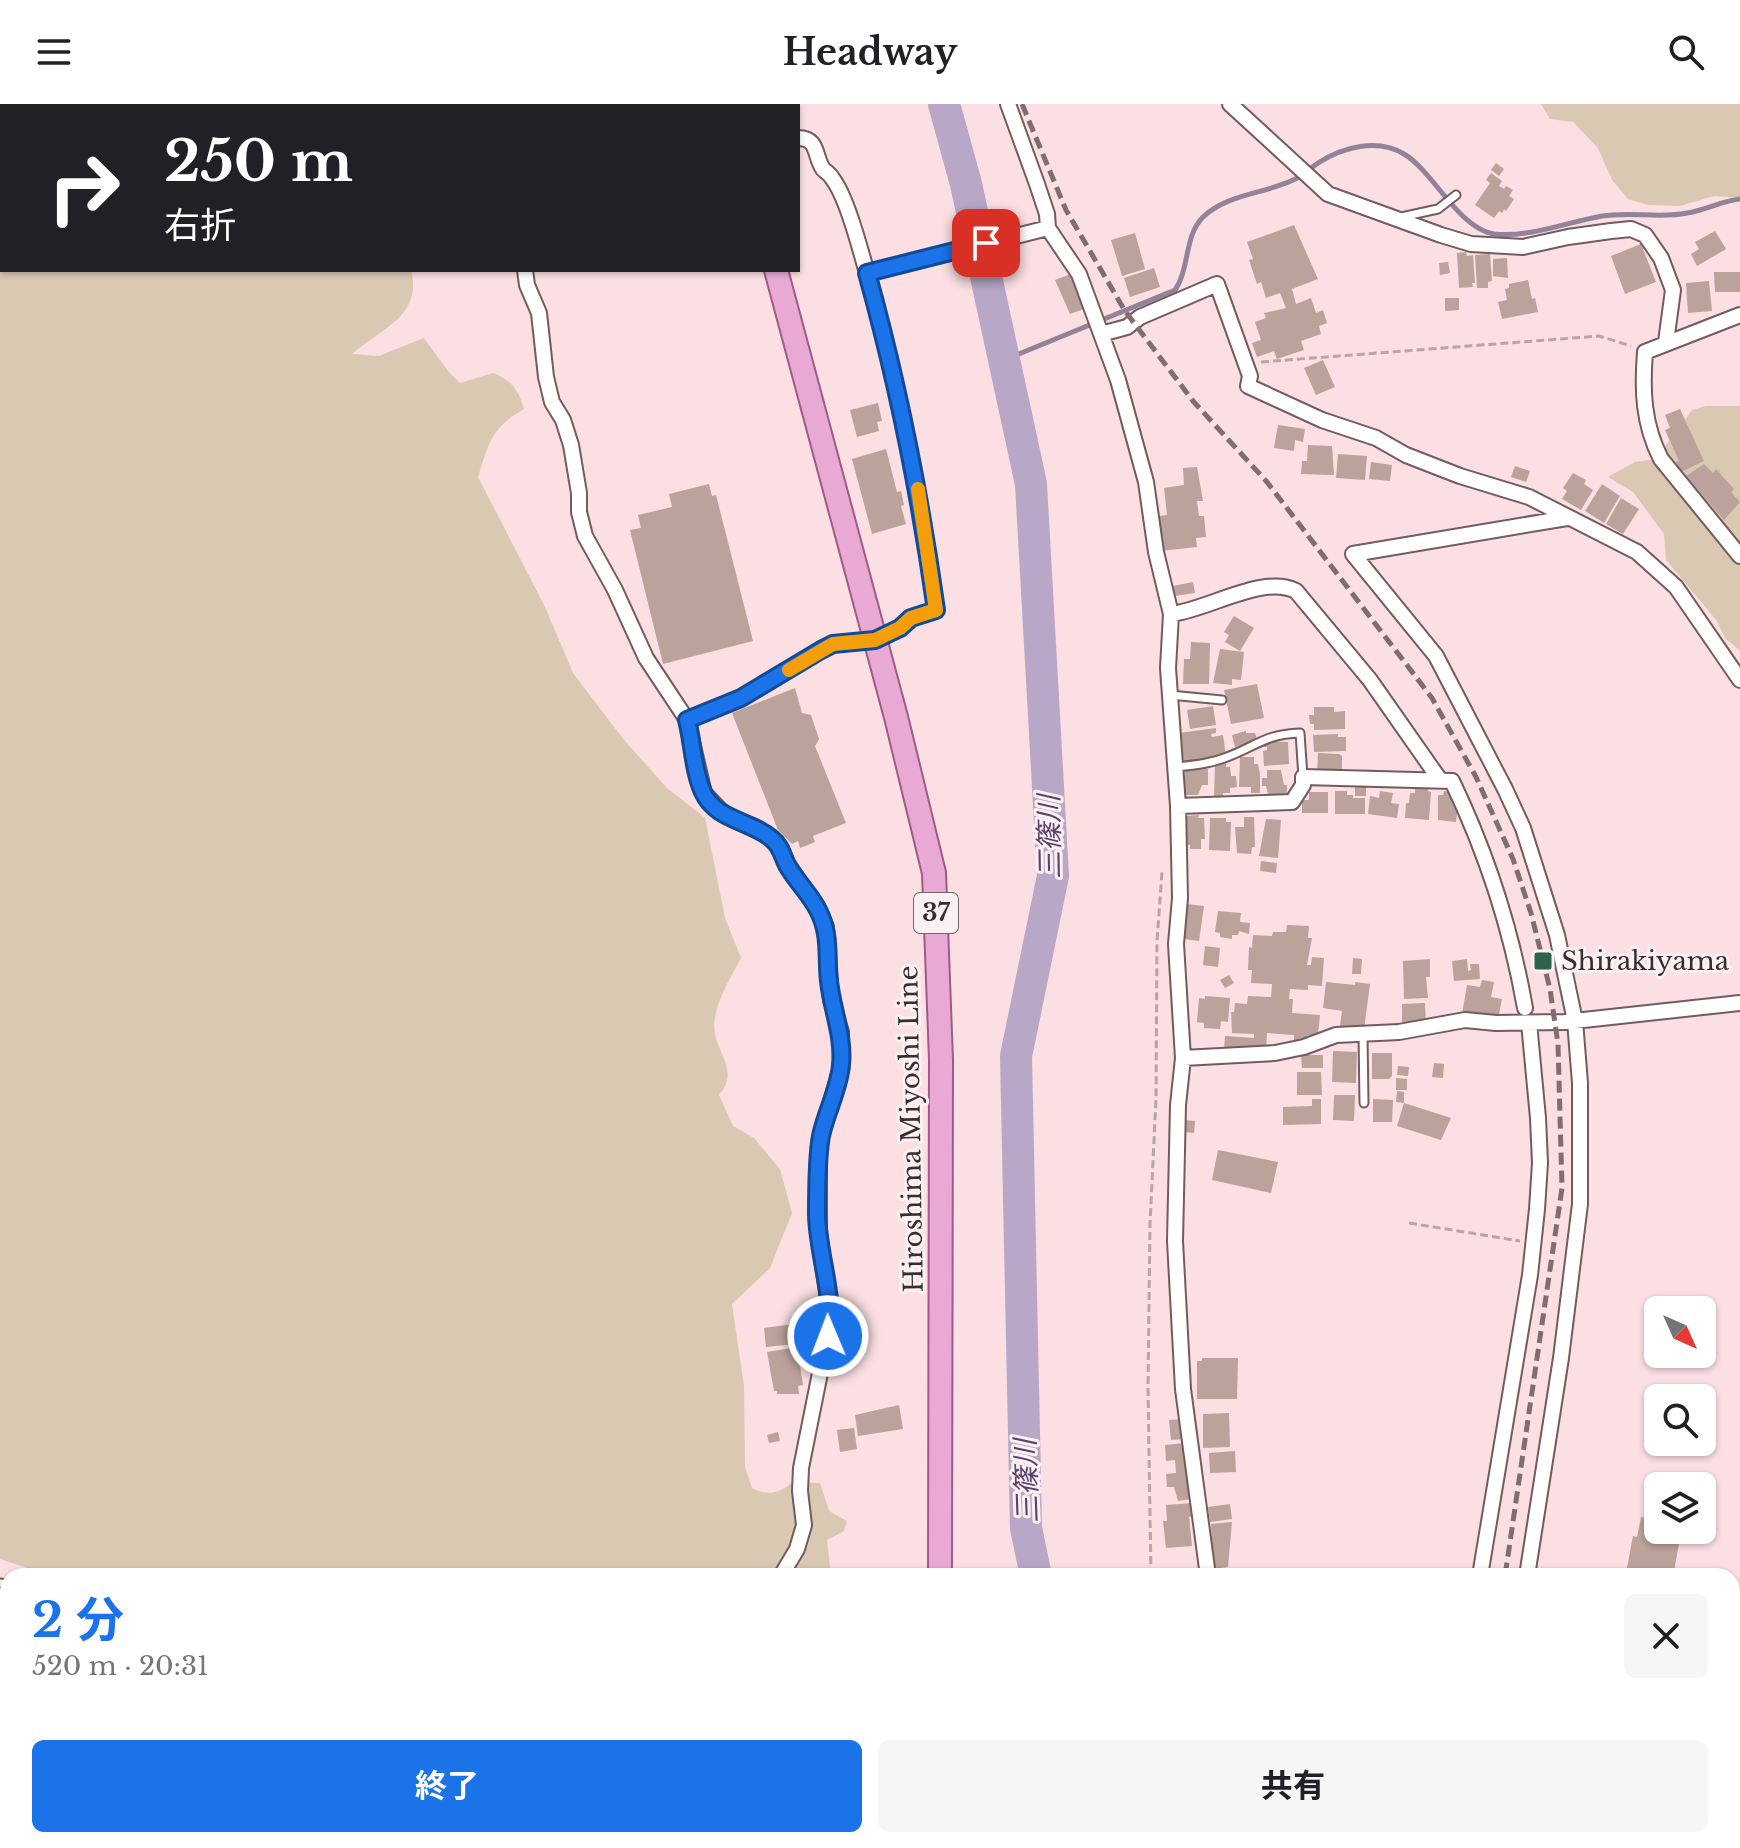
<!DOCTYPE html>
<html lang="ja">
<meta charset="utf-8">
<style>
:root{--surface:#fff;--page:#f6f6f6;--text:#202124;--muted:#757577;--accent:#1a73e8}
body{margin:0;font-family:"Libre Baskerville","Noto Sans JP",serif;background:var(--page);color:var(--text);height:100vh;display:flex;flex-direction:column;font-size:30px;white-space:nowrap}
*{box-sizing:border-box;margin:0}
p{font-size:26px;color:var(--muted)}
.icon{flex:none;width:44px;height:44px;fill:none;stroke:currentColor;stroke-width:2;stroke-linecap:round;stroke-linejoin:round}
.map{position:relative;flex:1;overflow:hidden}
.panel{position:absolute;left:0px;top:1464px;width:1740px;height:280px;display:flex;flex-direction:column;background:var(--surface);border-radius:24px 24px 0 0;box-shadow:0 2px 6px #0004}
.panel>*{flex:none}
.top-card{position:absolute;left:0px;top:0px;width:800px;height:168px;box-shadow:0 2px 6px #0004;background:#202124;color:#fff;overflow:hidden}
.needle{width:52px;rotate:135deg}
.controls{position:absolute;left:1644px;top:1192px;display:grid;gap:16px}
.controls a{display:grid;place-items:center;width:72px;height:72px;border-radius:12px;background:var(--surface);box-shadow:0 2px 6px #0004;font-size:40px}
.pin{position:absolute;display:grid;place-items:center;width:68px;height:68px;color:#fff;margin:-34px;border-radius:16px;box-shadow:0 4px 12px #0006}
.me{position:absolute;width:88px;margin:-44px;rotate:359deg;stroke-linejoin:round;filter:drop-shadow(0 0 6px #0008)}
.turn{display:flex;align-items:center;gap:28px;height:168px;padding:0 32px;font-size:36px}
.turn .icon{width:104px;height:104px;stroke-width:2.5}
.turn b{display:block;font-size:56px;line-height:68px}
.round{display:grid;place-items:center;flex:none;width:84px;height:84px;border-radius:12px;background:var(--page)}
.head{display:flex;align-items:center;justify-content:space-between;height:136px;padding:0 32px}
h1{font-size:48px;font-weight:700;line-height:60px;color:var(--accent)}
.button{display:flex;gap:16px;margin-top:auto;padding:16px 32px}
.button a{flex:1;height:92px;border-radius:12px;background:var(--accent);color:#fff;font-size:32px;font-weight:700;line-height:92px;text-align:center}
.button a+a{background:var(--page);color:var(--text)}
header{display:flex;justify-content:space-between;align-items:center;height:104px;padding:0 32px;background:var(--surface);font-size:36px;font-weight:700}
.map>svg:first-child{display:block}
.green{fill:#dbc8b2}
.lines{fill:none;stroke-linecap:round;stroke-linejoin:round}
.stream{stroke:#938399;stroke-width:5}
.river{stroke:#b9a7c7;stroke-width:32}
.building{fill:#bba29a}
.lane-casing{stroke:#735b5e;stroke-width:11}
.street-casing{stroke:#735b5e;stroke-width:18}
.primary-casing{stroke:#a15a88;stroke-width:26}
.path{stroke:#baa4a6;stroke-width:3;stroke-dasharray:8 4;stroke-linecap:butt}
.lane{stroke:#fff;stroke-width:7}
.street{stroke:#fff;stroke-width:14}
.primary{stroke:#e8aad4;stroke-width:22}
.rail{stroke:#7f6e6f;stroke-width:5;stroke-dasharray:12 6;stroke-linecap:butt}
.route-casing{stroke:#114b97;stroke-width:20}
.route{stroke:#1a73e8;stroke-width:14}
.slow{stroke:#f59e0b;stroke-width:14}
.poi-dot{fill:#2d634a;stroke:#fcf1f2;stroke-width:3}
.labels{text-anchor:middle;stroke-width:6;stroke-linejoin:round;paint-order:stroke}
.shield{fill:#fcf1f2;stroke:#74686a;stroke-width:2}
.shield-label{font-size:24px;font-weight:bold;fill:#392e2f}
.poi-label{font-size:26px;fill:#392e2f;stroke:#fcf1f2;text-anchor:start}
.street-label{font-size:26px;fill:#392e2f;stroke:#fcf1f2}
.water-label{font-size:28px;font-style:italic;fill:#5d4270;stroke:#fcf1f2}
</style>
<header><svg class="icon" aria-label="menu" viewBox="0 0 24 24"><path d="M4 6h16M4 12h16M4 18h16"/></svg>Headway<svg class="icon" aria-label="search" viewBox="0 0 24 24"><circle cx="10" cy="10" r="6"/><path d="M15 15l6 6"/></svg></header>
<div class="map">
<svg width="1740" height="1744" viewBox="0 0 1740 1744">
<rect width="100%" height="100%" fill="#fbdfe2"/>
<path class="green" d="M0,0H376L2,2V166H411C423,212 381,224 352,250L379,252L424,234L448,267L460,279L493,269C512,277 518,285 524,305C491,324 489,339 478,373L545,503L573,569L624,636L667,684L705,714L725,814L741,854C731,873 719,892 715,913C709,946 743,963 719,991L733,1022L754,1034L780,1065L792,1109L770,1164L732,1200L744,1282L745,1363L752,1384C769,1392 778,1390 793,1378L820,1379L829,1407L847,1417L844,1427L827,1436L831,1472H52L0,1455Z
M1541,0H1740V94L1714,92L1680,102L1648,101L1628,95L1612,76L1598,44L1573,18L1550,15Z
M1706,302H1740V547L1725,534L1717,517L1666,456L1664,430L1633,388L1608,373L1635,358L1656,355L1692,306Z
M126,1736H659V1744H136Z"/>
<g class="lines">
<path class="stream" d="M1004,256L1175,186C1190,164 1184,132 1203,113C1227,90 1264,90 1293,76C1302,72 1309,65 1318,59C1343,43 1377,34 1404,50C1433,67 1459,125 1494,130C1529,134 1568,118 1602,112C1631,107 1659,115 1687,109C1705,106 1722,97 1740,95"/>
<path class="river" d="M944,0L966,80L1031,380L1053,772L1016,952L1026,1424L1036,1472
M1090,1736L1091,1744"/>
</g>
<path class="building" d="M1496,59L1504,65L1499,72L1491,66Z
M1491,69L1502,77L1499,82L1504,85L1506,82L1513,86L1509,92L1514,95L1506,107L1504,105L1502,109L1499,107L1494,114L1475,101L1490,79L1486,76Z
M1294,121L1318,175L1292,185L1296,200L1311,194L1316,209L1323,206L1327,219L1319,222L1321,230L1301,237L1304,246L1277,255L1274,247L1257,253L1252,239L1261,236L1255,218L1266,214L1264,209L1286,204L1280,189L1266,194L1261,178L1257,180L1249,156L1253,155L1247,138Z
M1715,127L1726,145L1697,162L1691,150L1699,145L1695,138Z
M1135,129L1145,165L1122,172L1111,136Z
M1641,140L1656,178L1625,190L1611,152Z
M1466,148L1467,152L1473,151L1475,179H1472L1473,183L1459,184L1457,149Z
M1490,150L1492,177L1488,178V184H1477L1475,151Z
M1507,154L1508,174L1493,172V155Z
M1448,158L1450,169L1440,171L1439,159Z
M1154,164L1160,183L1130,193L1124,174Z
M1714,168H1740V188H1715Z
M1071,170L1084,205L1070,210L1055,176Z
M1528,176L1532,195L1535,194L1538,208L1502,215L1498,198L1507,196L1505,185L1509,184V180Z
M1709,177L1712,207L1688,209L1686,179Z
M1445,194H1459V206L1445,207Z
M1323,256L1335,283L1316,291L1304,264Z
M878,299L882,317L877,318L879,327L857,333L850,306Z
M1680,305L1704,357L1681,368L1676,358L1679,357L1665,326L1670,324L1665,311Z
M1278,321L1305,325L1303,338L1295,336L1294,347L1274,344Z
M1308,341L1332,342L1334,371L1301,370L1302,357H1307Z
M886,345L897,388L901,387L904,401L901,402L906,420L872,430L852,355Z
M1338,350L1367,352L1365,376L1336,374Z
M1371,358L1392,361L1390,377L1369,375Z
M1704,360L1713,369L1716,365L1734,385L1731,388L1740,398L1724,416L1686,372Z
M1515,362L1530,367L1526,378L1511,373Z
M1197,363L1203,397H1197L1199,412H1204L1206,433L1196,434L1197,443L1160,447L1159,412L1167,411L1164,384L1184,381L1183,364Z
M1573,369L1586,376L1584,380L1593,386L1581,406L1562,395L1567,387L1563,384Z
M709,380L712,392L716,391L753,537L663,560L630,426L641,424L638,411L672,403L669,390Z
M1602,380L1620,392L1604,419L1585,407Z
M1621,394L1639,405L1623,430L1606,420Z
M1193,478L1195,489L1175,492L1173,482Z
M1234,512L1254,524L1240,547L1225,538L1229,531L1224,528Z
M1191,538L1210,539L1209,580H1183L1184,555H1190Z
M1220,545L1244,548L1241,576L1232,575V581L1213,579Z
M1257,580L1264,614L1231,620L1224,586Z
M795,584L802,609L811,611L819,635L815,642L846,719L813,732L815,738L800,744L798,737L792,740L778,726L732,609Z
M1213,602L1216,621L1190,625L1187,606Z
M1314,603H1334V608L1345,607V625L1314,626V620H1310L1309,611H1314Z
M1216,624V629L1211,630L1212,633L1223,631L1226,652L1183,658L1179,629Z
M1246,627V629H1255L1257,635L1235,643L1232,631Z
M1338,630V633H1346V647L1314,648L1313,631Z
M1263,637L1288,638L1289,660L1264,662L1263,647L1267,646V643H1264Z
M1318,649L1339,650L1342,652V666H1324V671H1317Z
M1240,653H1254V660H1258L1260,670V689H1251V683H1239Z
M1226,659V663H1230L1231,672H1236L1237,683L1230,684V689H1223V694L1214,695L1215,660Z
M1208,665V681H1202L1198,691H1183L1185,666Z
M1267,666H1281L1284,681H1287V690H1283V693L1269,694L1266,682H1262V674H1267Z
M1355,681H1366V692H1355Z
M1415,683L1428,684V687L1431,688L1429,716L1405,714L1406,699H1409L1410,689H1415Z
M1335,687H1347V691H1353V694H1365V710H1335Z
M1380,687L1393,689L1391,699L1399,700L1397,714L1368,710L1370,692L1379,694Z
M1444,687L1454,688L1460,710L1457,709L1456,718L1438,716V691H1443Z
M1309,688H1328V709H1302V696H1309Z
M1199,711L1198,714H1204L1205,735H1201V745H1190V741H1183V715L1185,712Z
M1244,713H1254L1255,743H1252L1251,750L1237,749L1235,723H1244Z
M1210,714H1226V718H1231L1230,747L1209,746Z
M1266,715L1281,716L1278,754L1259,752Z
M1261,757L1277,759L1276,769L1260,767Z
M1187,800L1204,802L1199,837L1184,835Z
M1218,807L1241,809L1240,818L1250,819L1249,830L1239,827L1238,831H1232V835L1220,833V829L1215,828Z
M1287,821L1309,822L1308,834H1312L1307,861H1311L1312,853L1324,854L1322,882L1308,881V886L1290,885L1289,895H1293L1292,909L1320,911L1318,931H1308V937H1294V931L1267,929L1266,947L1224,945L1225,932L1254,934V930L1232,929L1231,908H1234L1235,899L1247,900L1248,892L1271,893L1272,880L1251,879L1252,866H1248L1249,843L1252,844L1253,831L1272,832L1273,828H1286Z
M1205,842L1220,844L1218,863L1203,861Z
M1353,854L1362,855L1361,870H1352Z
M1430,855V873H1426L1428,894L1404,895L1403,857Z
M1467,855L1468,867L1471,866L1470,860H1479L1480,875L1454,877L1452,857Z
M1229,871L1234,879L1225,884L1220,876Z
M1482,876L1494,878L1491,893L1502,895L1498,915L1462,910L1467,881L1480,883Z
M1326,878L1355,881V878L1370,880L1364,925L1340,922L1342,907L1323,904Z
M1205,892L1230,894L1228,918L1221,917L1220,925L1204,924V919L1197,918L1199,894L1205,895Z
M1425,899L1426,921L1402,922V900Z
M1333,947L1357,948L1356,979L1332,978Z
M1372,949H1392V972L1389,975H1372Z
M1301,951H1323V964H1302Z
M1434,959L1444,960L1443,974L1432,973Z
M1398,962L1409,963L1408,972L1397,971Z
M1297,968H1321L1322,991H1297Z
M1396,974L1407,975V986H1396Z
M1397,987L1404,988V999L1396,998Z
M1334,991H1355L1354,1017L1333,1016Z
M1312,995H1321V1020L1283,1021V1003L1312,1002Z
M1373,995L1393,996L1392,1018H1373Z
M1404,999L1451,1014L1441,1036L1397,1022Z
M1184,1016L1195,1017L1194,1029L1183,1028Z
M1218,1046L1278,1058L1271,1089L1212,1076Z
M801,1219L803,1239L766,1243L764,1224Z
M798,1243L799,1249H802L804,1261L800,1262L803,1281L798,1282L799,1290H777V1287H774L767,1248Z
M1202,1254H1238L1237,1295H1197V1257H1202Z
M899,1301L903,1325L858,1332L855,1311Z
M1229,1309L1230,1343L1203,1344V1310Z
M1183,1315L1185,1335L1171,1336L1169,1316Z
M854,1324L857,1345L840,1348L837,1326Z
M778,1328L780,1337L769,1339L767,1331Z
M1186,1339L1191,1395L1178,1397L1174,1383H1167L1166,1370L1176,1369L1175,1356L1166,1357L1165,1341Z
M1235,1347L1236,1368L1210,1369L1209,1349Z
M1192,1399L1194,1412L1189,1413L1192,1442L1166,1444L1163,1417H1167L1166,1401Z
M1230,1400L1232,1415L1210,1418L1208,1403Z
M1641,1413L1658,1416V1426H1678L1675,1439L1679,1440L1673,1472H1630L1631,1465L1627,1464L1633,1432L1637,1433Z
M1232,1418L1228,1463L1213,1465L1211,1420Z
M72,1736H114L124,1744H74L69,1740Z
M676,1736H715L699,1744H680Z
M1175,1736H1194L1196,1744H1176Z
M1204,1736H1227V1738H1232L1233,1744H1205Z
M1716,1737L1735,1744H1714Z"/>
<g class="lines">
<defs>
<path id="lane" d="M1401,113L1438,105L1456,91
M1170,591L1222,596
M1176,663C1193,661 1210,660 1227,653C1256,642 1266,630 1300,629L1303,673
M1363,931L1364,999
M0,1479L8,1480
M0,1692L8,1695"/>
<path id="street" d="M511,0L513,2
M1008,0L1037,80L1047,110L1048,124L1079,170L1118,276L1146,378L1156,448L1171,510L1168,564L1178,702L1180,794L1176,840L1183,954L1178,1001L1175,1137L1183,1285L1208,1472
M1230,0L1328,90L1441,131L1471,140L1523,143L1568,133L1611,127L1631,125L1645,131L1661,154L1673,186L1666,238
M798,34C819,34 814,52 823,65C826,68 830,70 832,74C847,93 860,145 867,169L1048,124
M525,166L527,181L539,209L546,273L552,298L563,316L571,341L579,389V408L585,432L615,486L646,554L687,616L704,689L726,712L771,733L781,745L788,761L817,803L826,823L831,896L841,928V963L821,1033L819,1052V1135L831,1214L801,1364L800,1387L804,1421L797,1445L781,1472
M1740,211L1645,248C1642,286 1643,320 1661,355L1740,452
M1101,230L1127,223L1140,213L1217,180L1250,272L1248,282L1322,316L1376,334L1406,351L1460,372L1529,393L1637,448L1676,483L1740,576
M1171,510C1208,506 1263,470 1296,487L1370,576L1440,676
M687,616L741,594L821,546L833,540L875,536L900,524L911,514L936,506C920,392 898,280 867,169
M1178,702L1292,698L1303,681V673L1452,677C1487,750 1511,824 1525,904
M1183,954L1275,949L1304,943L1336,931L1399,928L1465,916L1496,919L1565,918L1740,899
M1480,1472L1530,1171L1537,1105L1540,1059L1538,1014L1529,919
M1527,1472L1561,1254L1580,1100V979L1575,917L1557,831L1523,724L1505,685L1436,552L1353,450L1567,414
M1732,1641L1740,1619
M57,1736L58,1744
M772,1736L779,1744
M1246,1736L1247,1744
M1389,1736L1394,1744
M1483,1736L1505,1744
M1703,1744L1705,1736"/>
<path id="primary" d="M732,0L733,2
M776,166L896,613L934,769L941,956L940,1472
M937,1744L938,1736"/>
</defs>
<use href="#lane" class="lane-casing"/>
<use href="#street" class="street-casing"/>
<use href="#primary" class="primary-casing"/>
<path class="path" d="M1261,258L1599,232L1631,242
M1409,1119L1520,1137
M1151,1472L1148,1285L1150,1120L1156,995L1157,837L1162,768
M967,1736L968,1744
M1162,1744L1163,1736"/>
<use href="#lane" class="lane"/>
<use href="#street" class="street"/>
<use href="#primary" class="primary"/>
<path class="rail" d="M1022,0L1066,106L1125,207L1193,297L1267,378L1432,594L1476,673L1513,755L1531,809L1550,885L1558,940L1562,1084L1505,1472
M1462,1744L1464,1736"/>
</g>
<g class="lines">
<defs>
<path id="route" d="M828,1232C835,1192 818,1151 817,1111C817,1088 817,1053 821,1032C826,1008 839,985 841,961C844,932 832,906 829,877C826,851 831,831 818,806C810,790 796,777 787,761C782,751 781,742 772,735C751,716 716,717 703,688C693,666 693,639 687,616L741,594L821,546L833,540L875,536L900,524L911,514L936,506C920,392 898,280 867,169L986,139"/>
</defs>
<use href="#route" class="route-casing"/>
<use href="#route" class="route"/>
<path class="slow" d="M789,566L833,540L875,536L900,524L911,514L936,506L918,385"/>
</g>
<rect class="poi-dot" x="1533" y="847" width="20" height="20" rx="4"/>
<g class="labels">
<rect class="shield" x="914" y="789" width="44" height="40" rx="6"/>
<g class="shield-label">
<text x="936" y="817">37</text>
</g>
<g class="poi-label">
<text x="1561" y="866">Shirakiyama</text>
</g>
<g class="street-label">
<text transform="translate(911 1025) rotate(-91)" y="9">Hiroshima Miyoshi Line</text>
</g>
<g class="water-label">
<text transform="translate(1049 733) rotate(-91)" y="10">三篠川</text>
<text transform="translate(1026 1377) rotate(-92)" y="10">三篠川</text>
</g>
</g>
</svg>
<div class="controls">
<a><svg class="needle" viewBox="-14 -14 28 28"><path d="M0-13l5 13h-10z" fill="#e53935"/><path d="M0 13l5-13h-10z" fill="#757577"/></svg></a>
<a><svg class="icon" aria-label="search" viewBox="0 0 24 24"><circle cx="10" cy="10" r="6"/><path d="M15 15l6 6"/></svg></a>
<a><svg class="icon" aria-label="layers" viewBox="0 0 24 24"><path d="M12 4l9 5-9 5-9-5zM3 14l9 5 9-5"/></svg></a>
</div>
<div class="pin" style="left:986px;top:139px;background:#d93025"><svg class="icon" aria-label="arrive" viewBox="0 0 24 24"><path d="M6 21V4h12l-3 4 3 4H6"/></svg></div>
<svg class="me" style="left:828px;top:1232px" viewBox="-20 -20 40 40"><circle r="17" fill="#1a73e8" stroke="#fff" stroke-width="3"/><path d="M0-11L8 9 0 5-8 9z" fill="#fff"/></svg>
<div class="top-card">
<div class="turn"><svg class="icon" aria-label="right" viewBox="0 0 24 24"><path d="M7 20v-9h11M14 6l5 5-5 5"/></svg><div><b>250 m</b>右折</div></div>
</div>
<section class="panel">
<div class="head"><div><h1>2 分</h1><p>520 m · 20:31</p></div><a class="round"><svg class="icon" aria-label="close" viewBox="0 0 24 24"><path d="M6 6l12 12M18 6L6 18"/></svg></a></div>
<div class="button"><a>終了</a><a>共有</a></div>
</section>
</div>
